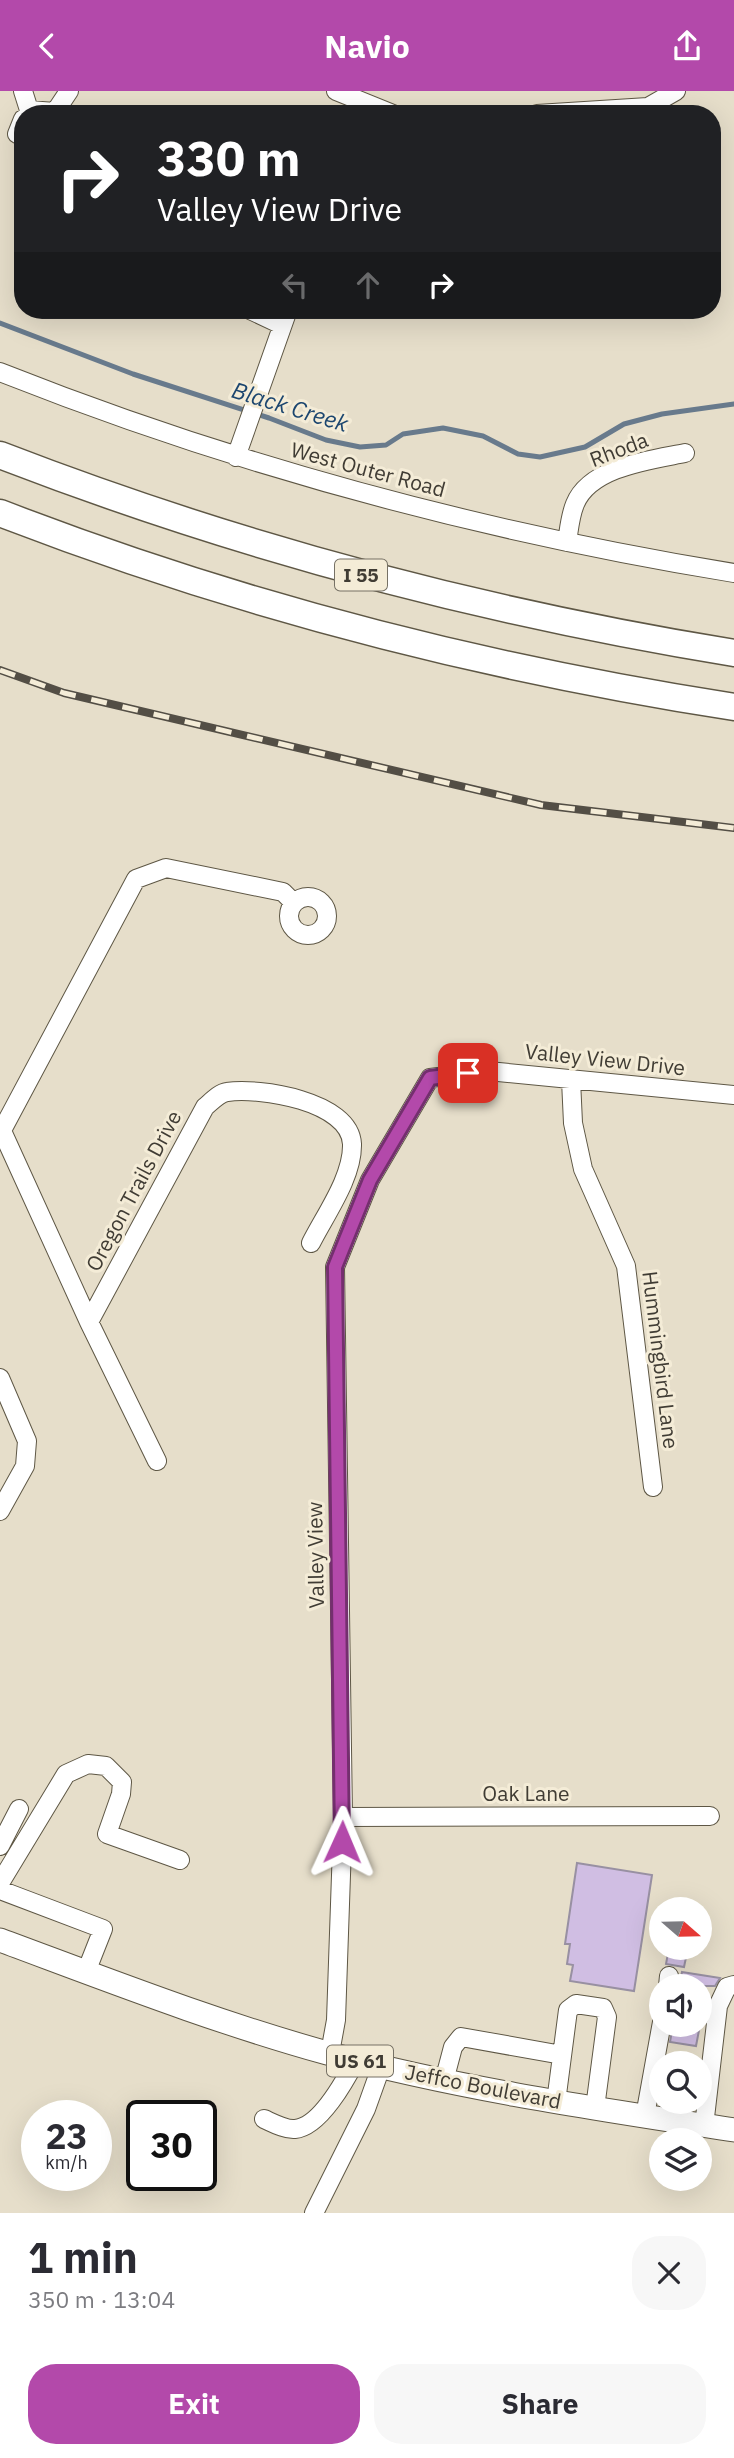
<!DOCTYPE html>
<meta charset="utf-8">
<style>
:root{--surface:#fff;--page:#f7f7f7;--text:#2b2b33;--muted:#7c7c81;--accent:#b349aa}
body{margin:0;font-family:"IBM Plex Sans",sans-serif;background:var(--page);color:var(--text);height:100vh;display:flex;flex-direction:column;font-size:26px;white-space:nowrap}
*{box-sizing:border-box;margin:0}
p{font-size:23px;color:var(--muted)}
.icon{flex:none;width:38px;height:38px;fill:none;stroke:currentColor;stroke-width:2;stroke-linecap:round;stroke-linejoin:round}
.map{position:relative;height:2122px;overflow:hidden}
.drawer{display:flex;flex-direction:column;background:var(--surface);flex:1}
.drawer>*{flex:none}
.guide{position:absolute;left:14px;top:14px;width:707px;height:214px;border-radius:28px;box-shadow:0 7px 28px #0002;background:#202124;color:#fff;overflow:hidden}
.needle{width:46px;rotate:110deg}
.tools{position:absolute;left:649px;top:1806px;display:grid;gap:14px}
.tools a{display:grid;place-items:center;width:63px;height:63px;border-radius:50%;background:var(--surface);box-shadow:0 7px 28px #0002;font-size:35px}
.speed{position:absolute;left:21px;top:2009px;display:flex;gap:14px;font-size:35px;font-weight:700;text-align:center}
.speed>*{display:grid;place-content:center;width:91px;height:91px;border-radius:50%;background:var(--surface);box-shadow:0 7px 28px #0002;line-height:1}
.speed small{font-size:18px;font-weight:400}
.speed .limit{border:4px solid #111;border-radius:10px;background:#fff;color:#111}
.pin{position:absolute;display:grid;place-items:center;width:60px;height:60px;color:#fff;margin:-30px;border-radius:14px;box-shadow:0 4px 10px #0006}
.me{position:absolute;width:77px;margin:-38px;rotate:1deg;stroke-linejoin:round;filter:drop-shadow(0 0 5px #0008)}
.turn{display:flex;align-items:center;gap:24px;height:147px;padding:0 28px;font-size:32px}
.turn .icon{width:91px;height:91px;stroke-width:2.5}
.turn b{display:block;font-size:49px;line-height:60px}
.lanes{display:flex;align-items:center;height:66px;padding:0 28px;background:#0003;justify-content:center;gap:35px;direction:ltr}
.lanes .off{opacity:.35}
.round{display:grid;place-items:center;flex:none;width:74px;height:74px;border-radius:28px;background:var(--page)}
.head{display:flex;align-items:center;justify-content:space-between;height:119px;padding:0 28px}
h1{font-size:42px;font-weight:700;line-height:52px}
.action{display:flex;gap:14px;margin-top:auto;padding:14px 28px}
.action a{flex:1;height:80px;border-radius:28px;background:var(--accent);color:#fff;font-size:28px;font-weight:700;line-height:80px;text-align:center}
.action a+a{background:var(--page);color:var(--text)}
header{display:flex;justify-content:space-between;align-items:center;height:91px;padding:0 28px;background:var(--accent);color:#fff;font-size:32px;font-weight:700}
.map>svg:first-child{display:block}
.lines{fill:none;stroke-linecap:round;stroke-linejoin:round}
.stream{stroke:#687a8c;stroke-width:5}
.building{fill:#d0bee3;stroke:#9890a2;stroke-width:2}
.minor-casing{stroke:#5e5745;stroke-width:20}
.major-casing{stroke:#5e5745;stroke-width:25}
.highway-casing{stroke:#5e5745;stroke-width:29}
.minor{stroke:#fff;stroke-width:18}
.major{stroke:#fff;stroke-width:23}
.highway{stroke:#fff;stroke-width:26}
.rail-casing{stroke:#534e45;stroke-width:8}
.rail{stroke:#f4ecd7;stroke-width:5;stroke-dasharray:16;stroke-linecap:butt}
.route-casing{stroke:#742f6e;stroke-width:18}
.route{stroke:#b349aa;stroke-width:12}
.labels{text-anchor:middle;stroke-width:6;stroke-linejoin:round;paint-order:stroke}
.shield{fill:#f4ecd7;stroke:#767165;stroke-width:2}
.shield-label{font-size:19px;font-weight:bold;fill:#403c34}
.street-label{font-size:21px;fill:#403c34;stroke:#f4ecd7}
.water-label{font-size:23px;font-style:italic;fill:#1c466f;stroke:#f4ecd7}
</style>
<header><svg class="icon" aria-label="back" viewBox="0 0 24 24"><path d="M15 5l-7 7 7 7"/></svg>Navio<svg class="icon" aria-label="share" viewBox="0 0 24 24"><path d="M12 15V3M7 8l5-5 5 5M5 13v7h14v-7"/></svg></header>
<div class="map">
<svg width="734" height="2122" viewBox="0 0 734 2122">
<rect width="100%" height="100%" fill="#e6deca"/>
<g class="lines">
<path class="stream" d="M0,232L133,283L269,327L326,349L360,356L386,354L403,343L443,337L483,345L518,363L540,366L585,356L624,333L662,323L734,313"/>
</g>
<path class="building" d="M577,1772L652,1784L634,1900L570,1890L573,1874L567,1873L570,1853H565Z
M669,1857H688L684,1876L666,1873Z
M682,1881L720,1887L715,1895H679Z
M673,1934H700L696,1955L670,1951Z"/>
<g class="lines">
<defs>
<path id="minor" d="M23,0L29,19
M336,0L393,23
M29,19L55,21L69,0
M537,23L648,16L676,0
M17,43L23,28
M250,219L282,234
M0,281C237,375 483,441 734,482
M236,366L288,219
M567,451C569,439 570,425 575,413C590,376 650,369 685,362
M289 825a19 19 0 1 1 38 0a19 19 0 1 1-38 0Z
M571,989L573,1032L583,1078L626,1175L653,1396
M2,1040L89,1231L157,1370
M0,1043L136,788L166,777L283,801L294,812
M89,1231L205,1016C211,1011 219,1002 227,1001C259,996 350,1010 352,1053C353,1086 325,1124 311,1152
M0,1287L27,1350L25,1375L0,1420
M343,1726L710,1725
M0,1755L19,1718
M0,1792L66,1683L88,1673L106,1675L122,1691L121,1703L107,1743L180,1769
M0,1799L103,1838L86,1881
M668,1895L669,1885
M330,1962L336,1929L343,1726L335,1176L370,1089L430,987L488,980L734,1004
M444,1990L453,1956L461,1946L562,1964
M556,2011L568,1919L576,1913L603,1917L607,1926L595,2017
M645,2025L662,1931
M264,2028C273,2032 286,2039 295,2038C320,2036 346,1988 356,1969
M704,2035L718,1915L727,1896L734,1894
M314,2122L366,2018L381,1976"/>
<path id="major" d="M0,1849C108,1889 215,1931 327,1962C460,1998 598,2018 734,2039"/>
<path id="highway" d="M0,364C238,456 482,521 734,562
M0,422C238,514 483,577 734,616"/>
</defs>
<use href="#minor" class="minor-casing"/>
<use href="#major" class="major-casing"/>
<use href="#highway" class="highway-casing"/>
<use href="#minor" class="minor"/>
<use href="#major" class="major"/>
<use href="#highway" class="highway"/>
<defs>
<path id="rail" d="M0,579L64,602L541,714L734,737"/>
</defs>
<use href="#rail" class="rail-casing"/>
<use href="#rail" class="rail"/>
</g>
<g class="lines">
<defs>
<path id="route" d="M342,1751L335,1176L370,1089L430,987L468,982"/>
</defs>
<use href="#route" class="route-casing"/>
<use href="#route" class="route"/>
</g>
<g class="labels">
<g class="shield">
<rect x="335" y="468.5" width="52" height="31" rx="5"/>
<rect x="327" y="1954.5" width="66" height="31" rx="5"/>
</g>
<g class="shield-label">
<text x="361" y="491">I 55</text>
<text x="360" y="1977">US 61</text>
</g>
<g class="street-label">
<text transform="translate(619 359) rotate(-21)" y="7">Rhoda</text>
<text transform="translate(368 379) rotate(15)" y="7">West Outer Road</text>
<text transform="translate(605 969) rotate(6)" y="7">Valley View Drive</text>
<text transform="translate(134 1100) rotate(-62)" y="7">Oregon Trails Drive</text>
<text transform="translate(660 1269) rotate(83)" y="7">Hummingbird Lane</text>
<text transform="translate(316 1464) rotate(-91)" y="7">Valley View</text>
<text x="526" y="1710">Oak Lane</text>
<text transform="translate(483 1996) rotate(11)" y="7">Jeffco Boulevard</text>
</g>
<g class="water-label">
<text transform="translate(290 316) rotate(17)" y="8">Black Creek</text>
</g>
</g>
</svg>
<div class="tools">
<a><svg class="needle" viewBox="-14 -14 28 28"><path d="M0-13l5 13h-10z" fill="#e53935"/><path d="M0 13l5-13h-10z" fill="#7c7c81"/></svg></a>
<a><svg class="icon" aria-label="sound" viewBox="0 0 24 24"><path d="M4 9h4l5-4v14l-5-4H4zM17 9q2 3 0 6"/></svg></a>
<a><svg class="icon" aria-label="search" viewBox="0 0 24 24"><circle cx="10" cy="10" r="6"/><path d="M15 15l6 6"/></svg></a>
<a><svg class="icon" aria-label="layers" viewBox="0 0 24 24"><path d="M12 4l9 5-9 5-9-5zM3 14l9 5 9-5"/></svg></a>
</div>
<div class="speed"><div>23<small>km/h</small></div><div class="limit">30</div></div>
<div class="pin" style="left:468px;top:982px;background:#d93025"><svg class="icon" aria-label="arrive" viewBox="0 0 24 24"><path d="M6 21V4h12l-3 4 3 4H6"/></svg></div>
<svg class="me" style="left:342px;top:1751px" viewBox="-20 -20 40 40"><path d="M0-17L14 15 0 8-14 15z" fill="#b349aa" stroke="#fff" stroke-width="4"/></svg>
<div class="guide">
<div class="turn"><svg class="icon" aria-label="right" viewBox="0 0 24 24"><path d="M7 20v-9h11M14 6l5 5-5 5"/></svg><div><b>330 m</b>Valley View Drive</div></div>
<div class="lanes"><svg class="icon off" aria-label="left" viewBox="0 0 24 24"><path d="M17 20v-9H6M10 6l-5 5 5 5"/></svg><svg class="icon off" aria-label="ahead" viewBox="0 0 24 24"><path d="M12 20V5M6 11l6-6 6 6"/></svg><svg class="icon" aria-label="right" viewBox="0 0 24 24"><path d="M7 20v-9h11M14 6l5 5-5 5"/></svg></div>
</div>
</div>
<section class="drawer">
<div class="head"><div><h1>1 min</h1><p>350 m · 13:04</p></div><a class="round"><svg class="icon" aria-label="close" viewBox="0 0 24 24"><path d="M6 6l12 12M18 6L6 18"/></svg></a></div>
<div class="action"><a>Exit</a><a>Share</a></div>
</section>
